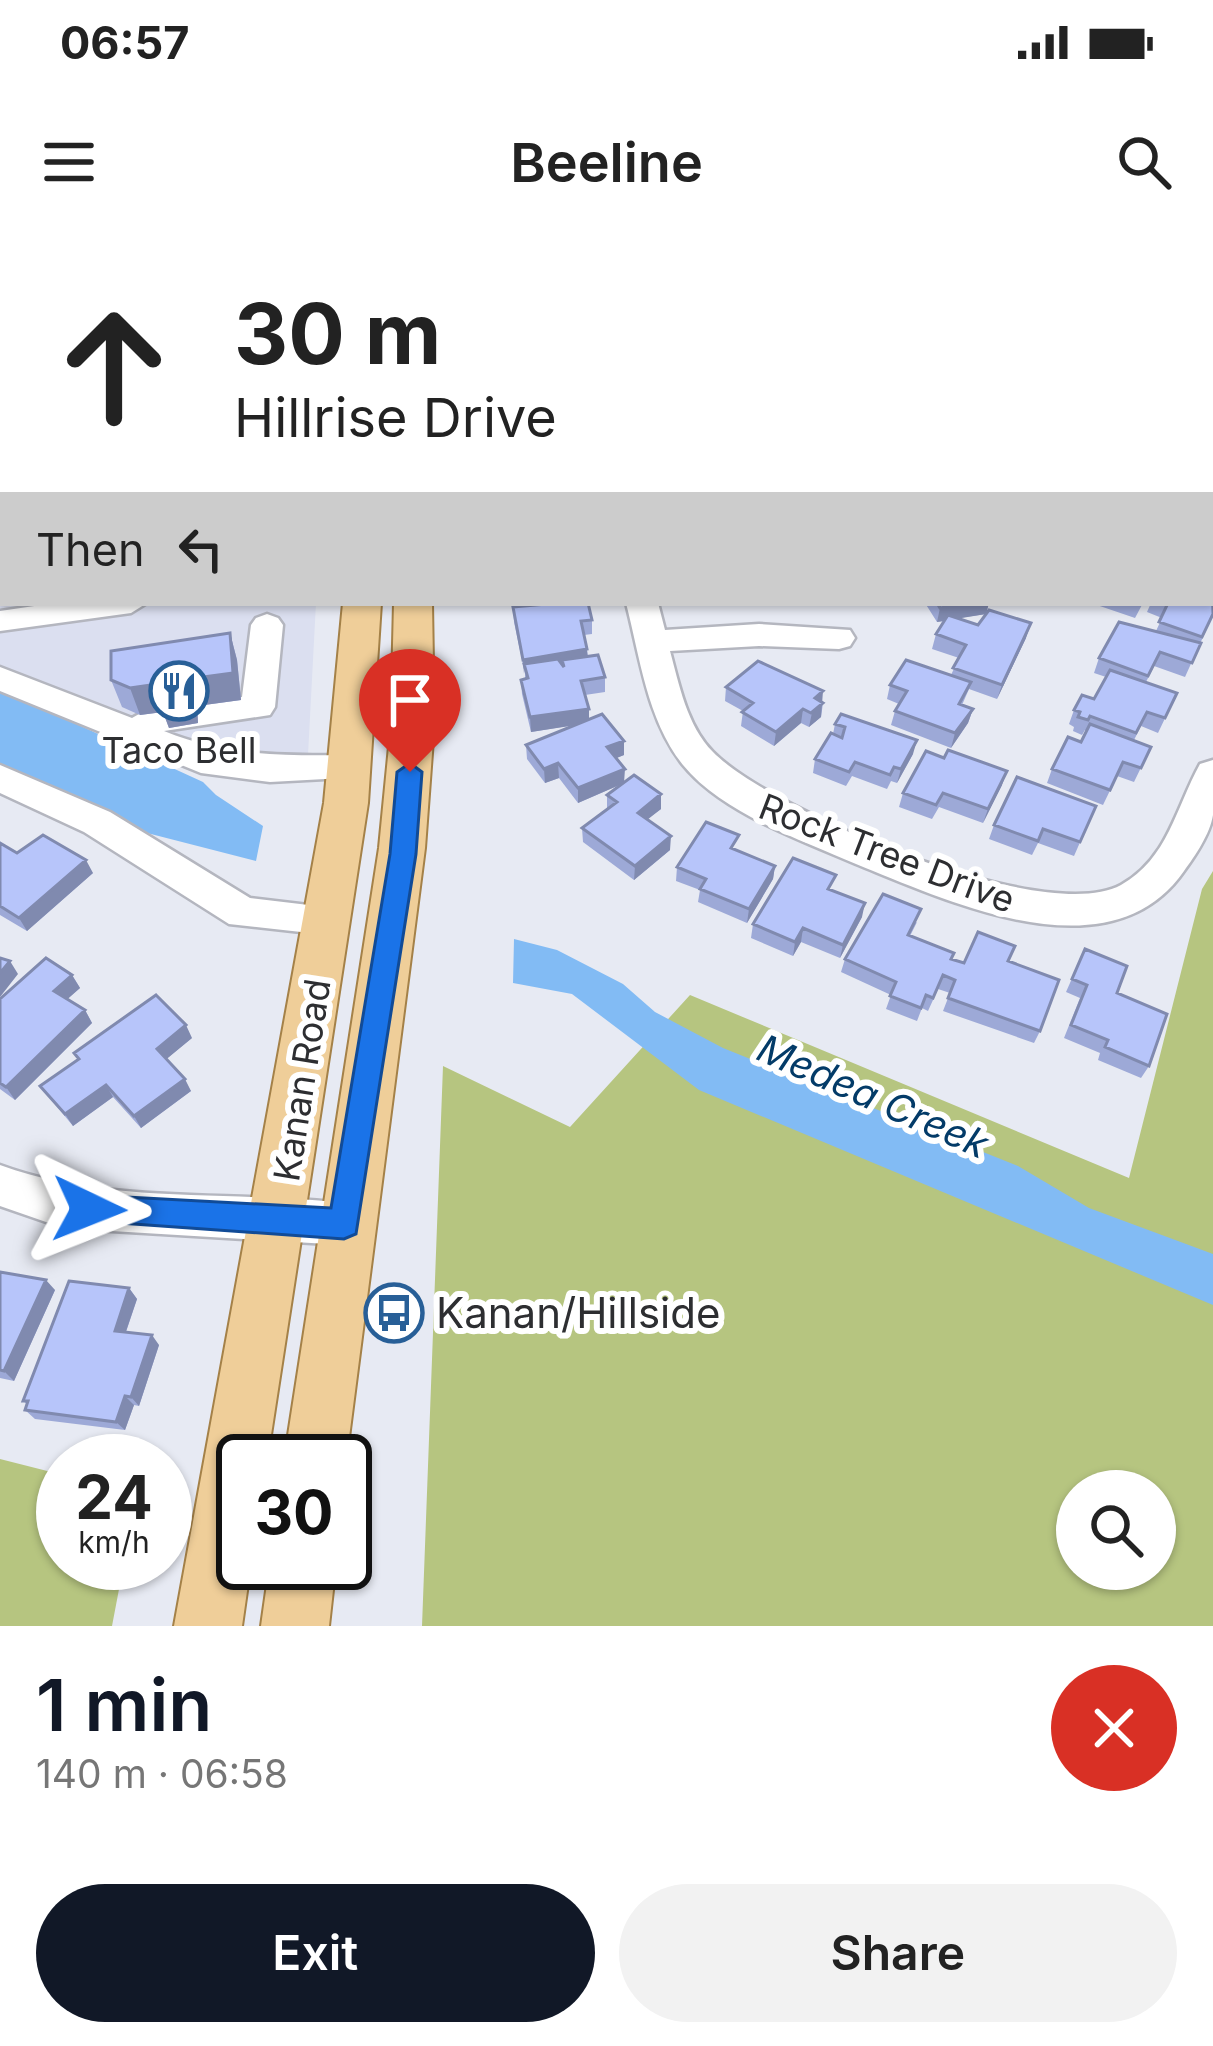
<!DOCTYPE html>
<meta charset="utf-8">
<style>
:root{--surface:#fff;--page:#f2f2f2;--text:#222;--muted:#767676;--accent:#111827}
body{margin:0;font-family:Inter,sans-serif;background:var(--page);color:var(--text);height:100vh;display:flex;flex-direction:column;font-size:45px;white-space:nowrap}
*{box-sizing:border-box;margin:0}
p{font-size:39px;color:var(--muted)}
.icon{flex:none;width:66px;height:66px;fill:none;stroke:currentColor;stroke-width:2;stroke-linecap:round;stroke-linejoin:round}
.map{position:relative;height:1386px;overflow:hidden}
.side{display:flex;flex-direction:column;background:var(--surface);flex:1}
.side>*{flex:none}
.hud{position:absolute;left:0px;top:0px;width:1215px;height:366px;box-shadow:0 3px 9px #0004;background:#fff;color:var(--text);overflow:hidden}
.tools{position:absolute;left:1056px;top:1230px;display:grid;gap:24px}
.tools a{display:grid;place-items:center;width:120px;height:120px;border-radius:50%;background:var(--surface);box-shadow:0 3px 9px #0004;font-size:60px}
.speed{position:absolute;left:36px;top:1194px;display:flex;gap:24px;font-size:60px;font-weight:700;text-align:center}
.speed>*{display:grid;place-content:center;width:156px;height:156px;border-radius:50%;background:var(--surface);box-shadow:0 3px 9px #0004;line-height:1}
.speed small{font-size:30px;font-weight:400}
.speed .limit{border:6px solid #111;border-radius:18px;background:#fff;color:#111}
.pin{position:absolute;display:grid;place-items:center;width:102px;height:102px;color:#fff;margin:-123px -51px;border-radius:50% 50% 50% 0;rotate:-45deg;box-shadow:0 0 12px #0007}
.pin .icon{rotate:45deg}
.me{position:absolute;width:132px;margin:-66px;rotate:92deg;stroke-linejoin:round;filter:drop-shadow(0 0 9px #0008)}
.turn{display:flex;align-items:center;gap:42px;height:252px;padding:0 36px;font-size:54px}
.turn .icon{width:156px;height:156px;stroke-width:2.5}
.turn b{display:block;font-size:84px;line-height:102px}
.then{display:flex;align-items:center;height:114px;padding:0 36px;background:#0003;gap:24px;font-size:45px}
.round{display:grid;place-items:center;flex:none;width:126px;height:126px;border-radius:63px;background:var(--page)}
.headline{display:flex;align-items:center;justify-content:space-between;height:204px;padding:0 36px}
h1{font-size:72px;font-weight:600;line-height:90px;color:var(--accent)}
.cta{display:flex;gap:24px;margin-top:auto;padding:24px 36px}
.cta a{flex:1;height:138px;border-radius:72px;background:var(--accent);color:#fff;font-size:48px;font-weight:600;line-height:138px;text-align:center}
.cta a+a{background:var(--page);color:var(--text)}
.status{display:flex;justify-content:space-between;align-items:center;height:84px;padding:0 60px;background:var(--surface);direction:ltr}
.status svg{height:33px;fill:currentColor}
header{display:flex;justify-content:space-between;align-items:center;height:156px;padding:0 36px;background:var(--surface);font-size:54px;font-weight:600}
.map>svg:first-child{display:block}
.built{fill:#dbdff0}
.green{fill:#b6c580;fill-rule:evenodd}
.water{fill:#82bbf4}
.lines{fill:none;stroke-linecap:round;stroke-linejoin:round}
.minor-casing{stroke:#b4b6bf;stroke-width:5}
.major-casing{stroke:#a48148;stroke-width:4}
.minor{fill:#fff;fill-rule:evenodd}
.major{fill:#efce99;fill-rule:evenodd}
.wall{fill:#9da9d7;fill-rule:evenodd}
.shaded-wall{fill:#808aaf}
.building{fill:#b7c5fa;stroke:#808aaf;stroke-width:3}
.route{fill:#1a73e8;stroke:#114b97;stroke-width:3}
.labels{text-anchor:middle;stroke-width:12;stroke-linejoin:round;paint-order:stroke}
.poi-label{font-size:36px;fill:#2d2e31;stroke:#fff}
.street-label{font-size:36px;fill:#2d2e31;stroke:#fff}
.water-label{font-size:39px;font-style:italic;fill:#033b68;stroke:#fff}
.near-poi-label{font-size:42px;fill:#2d2e31;stroke:#fff;text-anchor:start}
</style>
<div class="status"><b>06:57</b><svg viewBox="0 0 49 12"><path d="M0 12V9h3v3zM5 12V6h3v6zM10 12V3h3v9zM15 12V0h3v12zM26 1h20v11H26zM47 4h2v5h-2z"/></svg></div>
<header><svg class="icon" aria-label="menu" viewBox="0 0 24 24"><path d="M4 6h16M4 12h16M4 18h16"/></svg>Beeline<svg class="icon" aria-label="search" viewBox="0 0 24 24"><circle cx="10" cy="10" r="6"/><path d="M15 15l6 6"/></svg></header>
<div class="map">
<svg width="1213" height="1386" viewBox="0 0 1213 1386">
<rect width="100%" height="100%" fill="#e7eaf3"/>
<path class="built" d="M0,0H273L3,3V363H316L308,515L181,505L0,426Z"/>
<path class="green" d="M1213,631V1386H422L443,826L570,887L690,755L1129,938L1202,649ZM1077,1251H1155V1329H1077Z
M0,1219L63,1235V1323H124L112,1386H0Z"/>
<path class="water" d="M0,449L203,542L216,555L263,586L256,621L147,593L0,526Z
M514,699L557,710L623,744L655,772L723,808L1018,926L1089,968L1213,1014V1065L699,850L572,754L513,743Z"/>
<g class="lines">
<defs>
<path id="minor" d="M92,0H116V3H92Z
M697,0H742L695,3Z
M938,0H963L965,3H940Z
M1212,19H1213V33H1212Z
M0,100H3V116H0Z
M1212,151H1213V168H1212Z
M1212,308L1213,309V329L1212,328Z
M55,363H147L131,373L0,391V371Z
M626,363H658L665,390L759,384L850,390L855,398L850,406L839,409L759,406L670,411C679,444 687,486 713,512C771,571 1044,687 1121,645C1168,619 1176,567 1200,524L1213,520C1213,538 1213,558 1213,575C1210,594 1195,616 1184,631C1110,738 948,661 856,624C801,600 722,573 683,525C647,480 640,417 626,363Z
M267,374L278,378L283,385L275,467L270,475L164,491C225,516 284,516 350,515L362,519L368,528L362,537L270,542L201,533L0,451V427L132,478L148,469L242,457L251,385L256,378Z
M0,525L110,572L250,658L342,669L347,680L342,691L328,695L229,684L84,592L0,553Z
M0,925C108,965 230,950 344,963L360,969L367,984L360,999L344,1005L95,990L46,982L0,966Z"/>
<path id="major" d="M294,0H322L323,3H293Z
M331,0H359L361,3H331Z
M343,363H381L368,563L267,1221H243V1323H251L242,1386H174L324,563Z
M394,363H432L434,486L425,608L346,1221H284L379,608L391,486Z
M270,1323H336L329,1386H261Z"/>
</defs>
<use href="#minor" class="minor-casing"/>
<use href="#major" class="major-casing"/>
<use href="#minor" class="minor"/>
<use href="#major" class="major"/>
</g>
<path class="wall" d="M435,0H500L497,3H435Z
M998,0H1192L1191,3H1158L1155,1L1145,3H1002Z
M522,363H588L592,380V394L584,395L588,416L605,437V452L585,455L589,479L624,501V515L616,518L624,542L661,569L647,579L670,610L634,640L583,602L582,588L607,569V555L624,543L578,563L559,538L545,543L527,519L526,505L574,485L531,492L522,454L521,440L525,439V434L514,382L513,367L522,366Z
M925,363H989L986,374L1026,398L997,459L969,449L962,465L973,469L968,483L951,508L891,485L895,471L899,464L887,459L890,445L951,435L959,418L932,409L936,394L944,381L937,382ZM986,374L978,385L959,378Z
M1091,363H1143L1135,378Z
M1151,363H1212L1213,375L1185,437L1154,426L1146,442L1177,453L1158,493L1141,486L1134,500L1151,507L1134,542L1117,536L1103,565L1047,543L1052,529L1081,502L1087,491L1085,490L1082,495L1073,491L1074,487L1069,484L1074,470L1094,459L1106,437L1094,433L1099,418L1156,391L1162,378L1147,372Z
M230,393L237,420L241,460L197,466L198,483L169,488L163,472L140,475L122,467L111,440Z
M726,447L821,462L823,463L821,477L809,487L801,483L774,506L741,486L743,471L725,461Z
M835,484L913,514L897,543L891,541L887,549L852,536L846,546L813,533L815,519L833,494Z
M944,518L1002,545L983,583L939,567L932,579L899,567L903,553Z
M1096,566L1074,616L1038,603L1032,615L989,599L994,585Z
M0,603L17,613L93,633L27,691L0,675Z
M775,626L773,639L747,683L698,662L700,650L676,641L677,627Z
M832,650L862,677L840,718L801,702L793,716L751,698L753,684Z
M917,682L910,696L952,719L964,723L1009,721L1040,791L1034,803L943,771L950,753L938,749L928,771L922,768L917,781L886,769L891,755L841,732L845,719Z
M1085,709L1117,753L1149,826L1141,838L1098,820L1100,813L1064,798L1080,758L1066,752Z
M72,735L80,748L67,759L85,770L92,783L15,860L0,849V759Z
M192,798L166,819L191,851L141,888L113,857L73,886L40,846L78,820L74,813Z
M0,1032L55,1050L14,1141L0,1138Z
M129,1048L137,1059L126,1092L159,1105L139,1166L134,1165L125,1190L35,1179L25,1170L27,1164L23,1161Z"/>
<path class="shaded-wall" d="M1172,0H1192L1191,3H1171Z
M0,327H3V349L0,350Z
M969,363H989L986,374L937,382L940,368Z
M1031,383L1026,398L997,459L1002,445Z
M230,393L237,420L241,460L197,466L198,483L169,488L163,472L140,475L130,448L188,439Z
M587,409L588,424H524V434L523,420Z
M823,451L821,477L809,487L815,458Z
M589,469V483L531,492L530,477Z
M803,469L801,483L774,506L776,492Z
M973,469L968,483L951,508L955,493Z
M917,500L913,514L897,543L901,529Z
M624,501V515L607,522V507Z
M558,523L559,538L545,543L544,529Z
M625,529L624,543L578,563V548Z
M1007,531L1002,545L983,583L988,569Z
M661,554V569L638,587V573Z
M671,596L670,610L634,640L635,626Z
M86,620L93,633L27,691L19,678Z
M775,626L773,639L747,683L749,669Z
M865,663L862,677L840,718L843,705Z
M803,688L801,702L793,716L795,702Z
M10,721L18,734L0,757V733Z
M72,735L80,748L62,764L54,751Z
M85,770L92,783L15,860L6,847Z
M186,785L192,798L163,822L157,809Z
M185,839L191,851L141,888L134,876Z
M106,845L113,857L73,886L65,874Z
M46,1040L55,1050L14,1141L4,1131Z
M129,1048L137,1059L123,1100L115,1091Z
M152,1095L159,1105L139,1166L131,1157Z
M125,1156L134,1165L125,1190L116,1182Z"/>
<path class="building" d="M153,0H185V3H153Z
M234,0H253L254,3H206Z
M447,0H471L467,3Z
M800,0H841L843,3L786,2Z
M873,0H910L914,3H876Z
M1027,0H1064L1067,3H1030Z
M1076,0H1134L1138,3H1080Z
M3,209V327H0V210Z
M1212,341L1213,374L1202,397L1159,382L1168,363H1212Z
M558,363H588L592,380L581,381L587,409L523,420L513,367Z
M937,363H969L940,368Z
M989,370L1031,383L1002,445L953,428L966,405L936,394L948,375L978,385Z
M1119,382L1201,403L1192,423L1160,412L1148,436L1099,418Z
M230,393L233,433L188,439L189,456L159,461L158,444L130,448L111,440V411Z
M598,415L605,437L581,441L589,469L530,477L521,440L528,438L524,424L558,419L564,427L562,420Z
M906,420L971,442L959,464L973,469L955,493L895,471L907,451L890,445Z
M758,421L823,451L815,458L823,463L811,473L803,469L776,492L742,472L753,463L726,447Z
M1110,430L1177,453L1165,478L1147,472L1136,493L1090,476L1088,480L1078,477L1080,472L1074,470L1082,455L1094,459Z
M602,474L624,501L607,507L625,529L578,548L558,523L544,529L526,505Z
M841,474L917,500L901,529L894,527L890,535L855,522L849,532L815,519L831,493L842,498L845,487L835,484Z
M1090,484L1151,507L1141,528L1123,522L1110,550L1052,529L1068,497L1081,502Z
M948,510L1007,531L988,569L943,553L936,565L903,553L926,511L944,518Z
M634,535L661,554L638,573L671,596L635,626L582,588L617,562L607,555Z
M1017,537L1096,566L1080,602L1043,589L1038,601L994,585Z
M706,582L739,595L731,608L775,626L749,669L700,649L706,639L677,627Z
M43,595L86,620L19,678L0,666V603L17,613Z
M793,618L836,635L828,649L865,663L843,705L803,688L795,702L753,684Z
M883,654L921,669L908,695L954,713L951,719L964,723L978,692L1015,706L1008,721L1059,740L1040,791L948,758L955,740L943,735L933,758L926,755L921,768L890,756L896,742L845,719Z
M1085,709L1127,726L1117,753L1167,774L1149,826L1105,807L1108,800L1071,785L1087,745L1072,739Z
M0,718L10,721L0,733Z
M46,718L72,735L54,751L85,770L6,847L0,843V759Z
M156,755L186,785L157,809L185,839L134,876L106,845L65,874L40,846L79,819L74,813Z
M0,1032L46,1040L4,1131L0,1130Z
M69,1041L129,1048L115,1091L152,1095L131,1157L125,1156L116,1182L25,1170L28,1161H23Z"/>
<path class="route" d="M410,523L422,532L416,614L356,994L344,999L78,980L73,969L78,959L89,955L331,968L390,614L397,532Z"/>
<defs>
<symbol id="restaurant-ring" viewBox="-11 -11 22 22"><circle r="9.5" fill="#fff" stroke="#285f97" stroke-width="1.5"/><path d="M-5-6h1v4h1v-4h1v4h1v-4h1v5L-1.5 .5V6h-2V.5L-5-1ZM5-6V6H3V1.5H1.5Q1.5-4 5-6Z" fill="#285f97"/></symbol>
<symbol id="bus-ring" viewBox="-11 -11 22 22"><circle r="9.5" fill="#fff" stroke="#285f97" stroke-width="1.5"/><path d="M-5-6H5V4H4V6H2V4H-2V6H-4V4H-5ZM-3.5-4V0h7V-4ZM-3.5 1.2v1.5H-2V1.2ZM2 1.2v1.5H3.5V1.2Z" fill="#285f97"/></symbol>
</defs>
<g fill-rule="evenodd">
<use href="#restaurant-ring" x="146" y="418" width="66" height="66"/>
<use href="#bus-ring" x="361" y="1040" width="66" height="66"/>
</g>
<g class="labels">
<g class="poi-label">
<text x="179" y="523">Taco Bell</text>
</g>
<g class="street-label">
<text transform="translate(887 613) rotate(21)" y="13">Rock Tree Drive</text>
<text transform="translate(302 840) rotate(-81)" y="13">Kanan Road</text>
</g>
<g class="water-label">
<text transform="translate(873 856) rotate(24)" y="14">Medea Creek</text>
</g>
<g class="near-poi-label">
<text x="436" y="1088">Kanan/Hillside</text>
</g>
</g>
</svg>
<div class="tools">
<a><svg class="icon" aria-label="search" viewBox="0 0 24 24"><circle cx="10" cy="10" r="6"/><path d="M15 15l6 6"/></svg></a>
</div>
<div class="speed"><div>24<small>km/h</small></div><div class="limit">30</div></div>
<div class="pin" style="left:410px;top:532px;background:#d93025"><svg class="icon" aria-label="arrive" viewBox="0 0 24 24"><path d="M6 21V4h12l-3 4 3 4H6"/></svg></div>
<svg class="me" style="left:89px;top:969px" viewBox="-20 -20 40 40"><path d="M0-17L14 15 0 8-14 15z" fill="#1a73e8" stroke="#fff" stroke-width="4"/></svg>
<div class="hud">
<div class="turn"><svg class="icon" aria-label="ahead" viewBox="0 0 24 24"><path d="M12 20V5M6 11l6-6 6 6"/></svg><div><b>30 m</b>Hillrise Drive</div></div>
<div class="then">Then<svg class="icon" aria-label="left" viewBox="0 0 24 24"><path d="M17 20v-9H6M10 6l-5 5 5 5"/></svg></div>
</div>
</div>
<section class="side">
<div class="headline"><div><h1>1 min</h1><p>140 m · 06:58</p></div><a class="round" style="background:#d93025;color:#fff"><svg class="icon" aria-label="close" viewBox="0 0 24 24"><path d="M6 6l12 12M18 6L6 18"/></svg></a></div>
<div class="cta"><a>Exit</a><a>Share</a></div>
</section>
